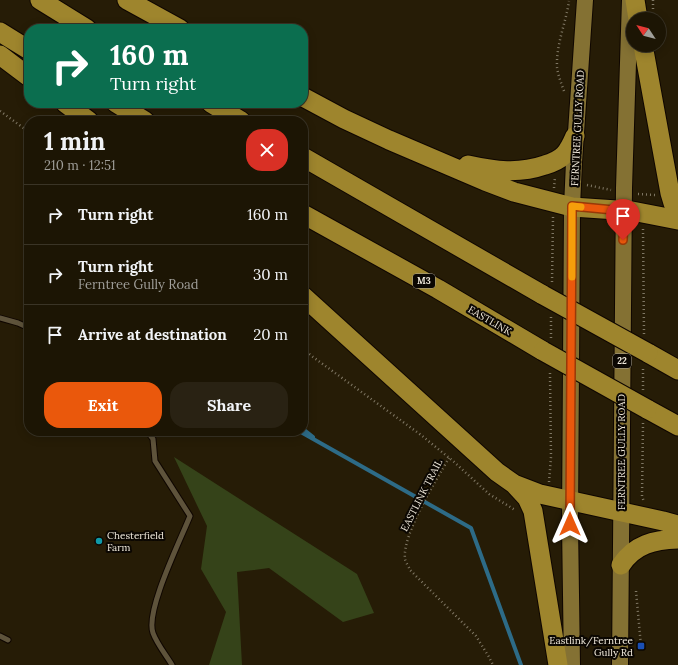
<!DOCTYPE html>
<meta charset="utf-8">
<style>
:root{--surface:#1c1504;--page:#292213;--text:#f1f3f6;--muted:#a09f9a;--line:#3a3426;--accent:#ea580c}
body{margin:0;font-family:Lora,serif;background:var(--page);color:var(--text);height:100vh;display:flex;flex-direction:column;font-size:15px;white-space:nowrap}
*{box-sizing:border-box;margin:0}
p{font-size:13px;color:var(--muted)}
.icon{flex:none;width:22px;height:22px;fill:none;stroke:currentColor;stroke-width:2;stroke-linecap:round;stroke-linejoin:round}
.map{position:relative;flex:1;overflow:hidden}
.side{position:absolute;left:24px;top:116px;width:284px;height:320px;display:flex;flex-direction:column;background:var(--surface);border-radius:16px;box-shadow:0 2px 10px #0003,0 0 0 1px var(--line)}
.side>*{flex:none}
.hud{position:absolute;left:24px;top:24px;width:284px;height:84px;border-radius:16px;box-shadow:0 2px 10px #0003,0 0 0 1px var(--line);background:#0b6e4f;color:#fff;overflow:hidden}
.needle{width:26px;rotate:306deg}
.tools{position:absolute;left:626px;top:12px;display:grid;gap:8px}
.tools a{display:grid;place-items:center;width:40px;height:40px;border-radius:50%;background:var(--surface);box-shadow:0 2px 10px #0003,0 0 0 1px var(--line);font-size:20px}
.pin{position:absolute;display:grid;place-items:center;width:34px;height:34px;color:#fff;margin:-41px -17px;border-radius:50% 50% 50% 0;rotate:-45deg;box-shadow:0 0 4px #0007}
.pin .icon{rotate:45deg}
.me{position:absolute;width:44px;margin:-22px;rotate:0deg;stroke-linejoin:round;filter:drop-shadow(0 0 3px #0008)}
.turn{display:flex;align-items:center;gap:14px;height:84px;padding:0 20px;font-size:18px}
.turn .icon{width:52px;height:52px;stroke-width:2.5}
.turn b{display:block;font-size:28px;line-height:34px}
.round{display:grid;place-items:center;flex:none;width:42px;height:42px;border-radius:16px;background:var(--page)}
.overview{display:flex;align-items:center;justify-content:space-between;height:68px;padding:0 20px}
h1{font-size:24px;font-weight:800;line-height:30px}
.button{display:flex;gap:8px;margin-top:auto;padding:8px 20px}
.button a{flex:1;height:46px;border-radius:16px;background:var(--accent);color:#fff;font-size:16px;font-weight:800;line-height:46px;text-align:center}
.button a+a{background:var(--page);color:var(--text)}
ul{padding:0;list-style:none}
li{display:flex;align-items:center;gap:12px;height:60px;padding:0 20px;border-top:1px solid var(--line)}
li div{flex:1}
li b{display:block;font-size:15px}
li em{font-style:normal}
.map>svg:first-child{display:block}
.green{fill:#354319}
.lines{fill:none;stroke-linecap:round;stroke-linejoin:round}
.stream{stroke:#2d6b87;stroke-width:4}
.service-casing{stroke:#0f0600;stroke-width:7}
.primary-casing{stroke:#0f0600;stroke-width:18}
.motorway-casing{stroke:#0f0600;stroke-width:21}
.path{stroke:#807865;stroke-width:2.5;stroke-dasharray:1 3;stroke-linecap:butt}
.service{stroke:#5e533b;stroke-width:5}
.primary{stroke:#847133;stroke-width:16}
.motorway{stroke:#9e852d;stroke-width:19}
.motorway-bridge-casing{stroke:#0f0600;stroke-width:21;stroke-linecap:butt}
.motorway-bridge{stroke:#9e852d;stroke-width:19}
.route-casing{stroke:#983908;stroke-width:10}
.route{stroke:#ea580c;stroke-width:7}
.slow{stroke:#f59e0b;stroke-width:7}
.culture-dot{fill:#0f9aa8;stroke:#0b0702;stroke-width:1.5}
.transit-dot{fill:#1a4fb4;stroke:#0b0702;stroke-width:1.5}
.labels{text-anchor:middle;stroke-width:4;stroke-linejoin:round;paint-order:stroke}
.shield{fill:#0b0702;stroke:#aba59a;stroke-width:1}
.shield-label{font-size:9px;font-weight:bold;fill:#f0e9db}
.street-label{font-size:10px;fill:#f0e9db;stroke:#0b0702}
.poi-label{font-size:10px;fill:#f0e9db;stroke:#0b0702;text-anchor:start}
</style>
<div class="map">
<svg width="678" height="665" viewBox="0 0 678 665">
<rect width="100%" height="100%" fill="#261c06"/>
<path class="green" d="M174,457L357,574L374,613L343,622L269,568L237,572L242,665H209L226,612L201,569L207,526Z"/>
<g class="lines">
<path class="stream" d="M303,429L313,437
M299,431L471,528L521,665"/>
<defs>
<path id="service" d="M0,318L18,323L29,328
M147,431L153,439L155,461L190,516C181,539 145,611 153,633C157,644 166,655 172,665
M0,636L8,640"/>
<path id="primary" d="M572,665L570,524L572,207L574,162L585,0
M620,665L624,188L630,0"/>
<path id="motorway" d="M40,0L87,29
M127,0L180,29
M635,0L638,19
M0,32L29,50
M643,45L670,193L673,203L678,212
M0,55L29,77
M303,97L344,119L389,140L485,181L514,192L572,207L632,211L678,220
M65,103L89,121
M116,103L145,121
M211,103L241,121
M303,157L543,295
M468,165C495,171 519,174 545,165C552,163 559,160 564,155C569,150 572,143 575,136
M303,214L438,289L543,351
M303,296L497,472L514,484L540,494L663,521L678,525
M648,353L678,370
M647,409L678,426
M515,485L527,498L533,511L558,665
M621,565C635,544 654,540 678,539"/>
</defs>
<use href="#service" class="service-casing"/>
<use href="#primary" class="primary-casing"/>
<use href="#motorway" class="motorway-casing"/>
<path class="path" d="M653,9V0
M564,91C561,83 558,75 557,67C556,44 566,23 569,1
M0,111L29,132
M587,185L611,190
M554,188L555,177
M638,194L655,195
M643,229L644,334
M552,282L553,217
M551,338V317
M303,349L313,357L421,435L453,461L489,494L515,510
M643,390V367
M643,423L642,496L644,502
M449,458C436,480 402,535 405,559C406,563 409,567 410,570L476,636L489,657L493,665
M549,482L551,457L550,373
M636,591L641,646"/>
<use href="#service" class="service"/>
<use href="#primary" class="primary"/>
<use href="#motorway" class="motorway"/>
<defs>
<path id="motorway-bridge" d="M543,295L648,353
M543,351L647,409"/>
</defs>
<use href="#motorway-bridge" class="motorway-bridge-casing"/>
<use href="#motorway-bridge" class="motorway-bridge"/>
</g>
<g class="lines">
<defs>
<path id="route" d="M570,524L572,206L624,211L623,240"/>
</defs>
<use href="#route" class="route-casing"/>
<use href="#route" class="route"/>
<path class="slow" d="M572,277V206L581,207"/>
</g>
<circle class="culture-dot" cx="99" cy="541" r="4"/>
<rect class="transit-dot" x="637" y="642" width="8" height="8" rx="2"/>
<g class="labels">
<g class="shield">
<rect x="413" y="274" width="22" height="14" rx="3"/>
<rect x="613" y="354" width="18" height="14" rx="3"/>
</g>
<g class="shield-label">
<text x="424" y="284">M3</text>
<text x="622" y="364">22</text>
</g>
<g class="street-label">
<text transform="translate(577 128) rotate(-87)" y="4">FERNTREE GULLY ROAD</text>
<text transform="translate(490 320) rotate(30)" y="4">EASTLINK</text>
<text transform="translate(621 452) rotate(-90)" y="4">FERNTREE GULLY ROAD</text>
<text transform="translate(421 495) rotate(-63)" y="4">EASTLINK TRAIL</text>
</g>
<g class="poi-label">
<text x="107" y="539">Chesterfield<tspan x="107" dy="12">Farm</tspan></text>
<text x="633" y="644" text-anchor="end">Eastlink/Ferntree<tspan x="633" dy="12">Gully Rd</tspan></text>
</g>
</g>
</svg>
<div class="tools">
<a><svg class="needle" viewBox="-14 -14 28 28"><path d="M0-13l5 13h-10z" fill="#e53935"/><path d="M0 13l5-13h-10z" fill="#a09f9a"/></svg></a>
</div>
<div class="pin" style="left:623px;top:240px;background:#d93025"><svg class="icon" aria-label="arrive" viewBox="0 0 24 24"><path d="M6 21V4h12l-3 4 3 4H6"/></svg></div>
<svg class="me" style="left:570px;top:524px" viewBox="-20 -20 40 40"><path d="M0-17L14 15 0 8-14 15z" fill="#ea580c" stroke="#fff" stroke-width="4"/></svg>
<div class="hud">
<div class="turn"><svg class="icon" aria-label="right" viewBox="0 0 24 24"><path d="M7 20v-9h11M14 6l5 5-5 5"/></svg><div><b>160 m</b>Turn right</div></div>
</div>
<section class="side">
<div class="overview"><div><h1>1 min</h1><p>210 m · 12:51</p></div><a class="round" style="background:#d93025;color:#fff"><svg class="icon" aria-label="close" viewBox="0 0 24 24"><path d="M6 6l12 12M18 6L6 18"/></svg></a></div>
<ul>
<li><svg class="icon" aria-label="right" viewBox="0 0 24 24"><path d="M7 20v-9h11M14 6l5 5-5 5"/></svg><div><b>Turn right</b></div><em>160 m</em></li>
<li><svg class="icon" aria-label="right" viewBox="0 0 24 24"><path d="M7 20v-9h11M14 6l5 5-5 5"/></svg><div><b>Turn right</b><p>Ferntree Gully Road</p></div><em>30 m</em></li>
<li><svg class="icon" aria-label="arrive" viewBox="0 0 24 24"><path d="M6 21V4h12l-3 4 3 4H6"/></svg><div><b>Arrive at destination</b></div><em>20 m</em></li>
</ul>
<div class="button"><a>Exit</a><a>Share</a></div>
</section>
</div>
